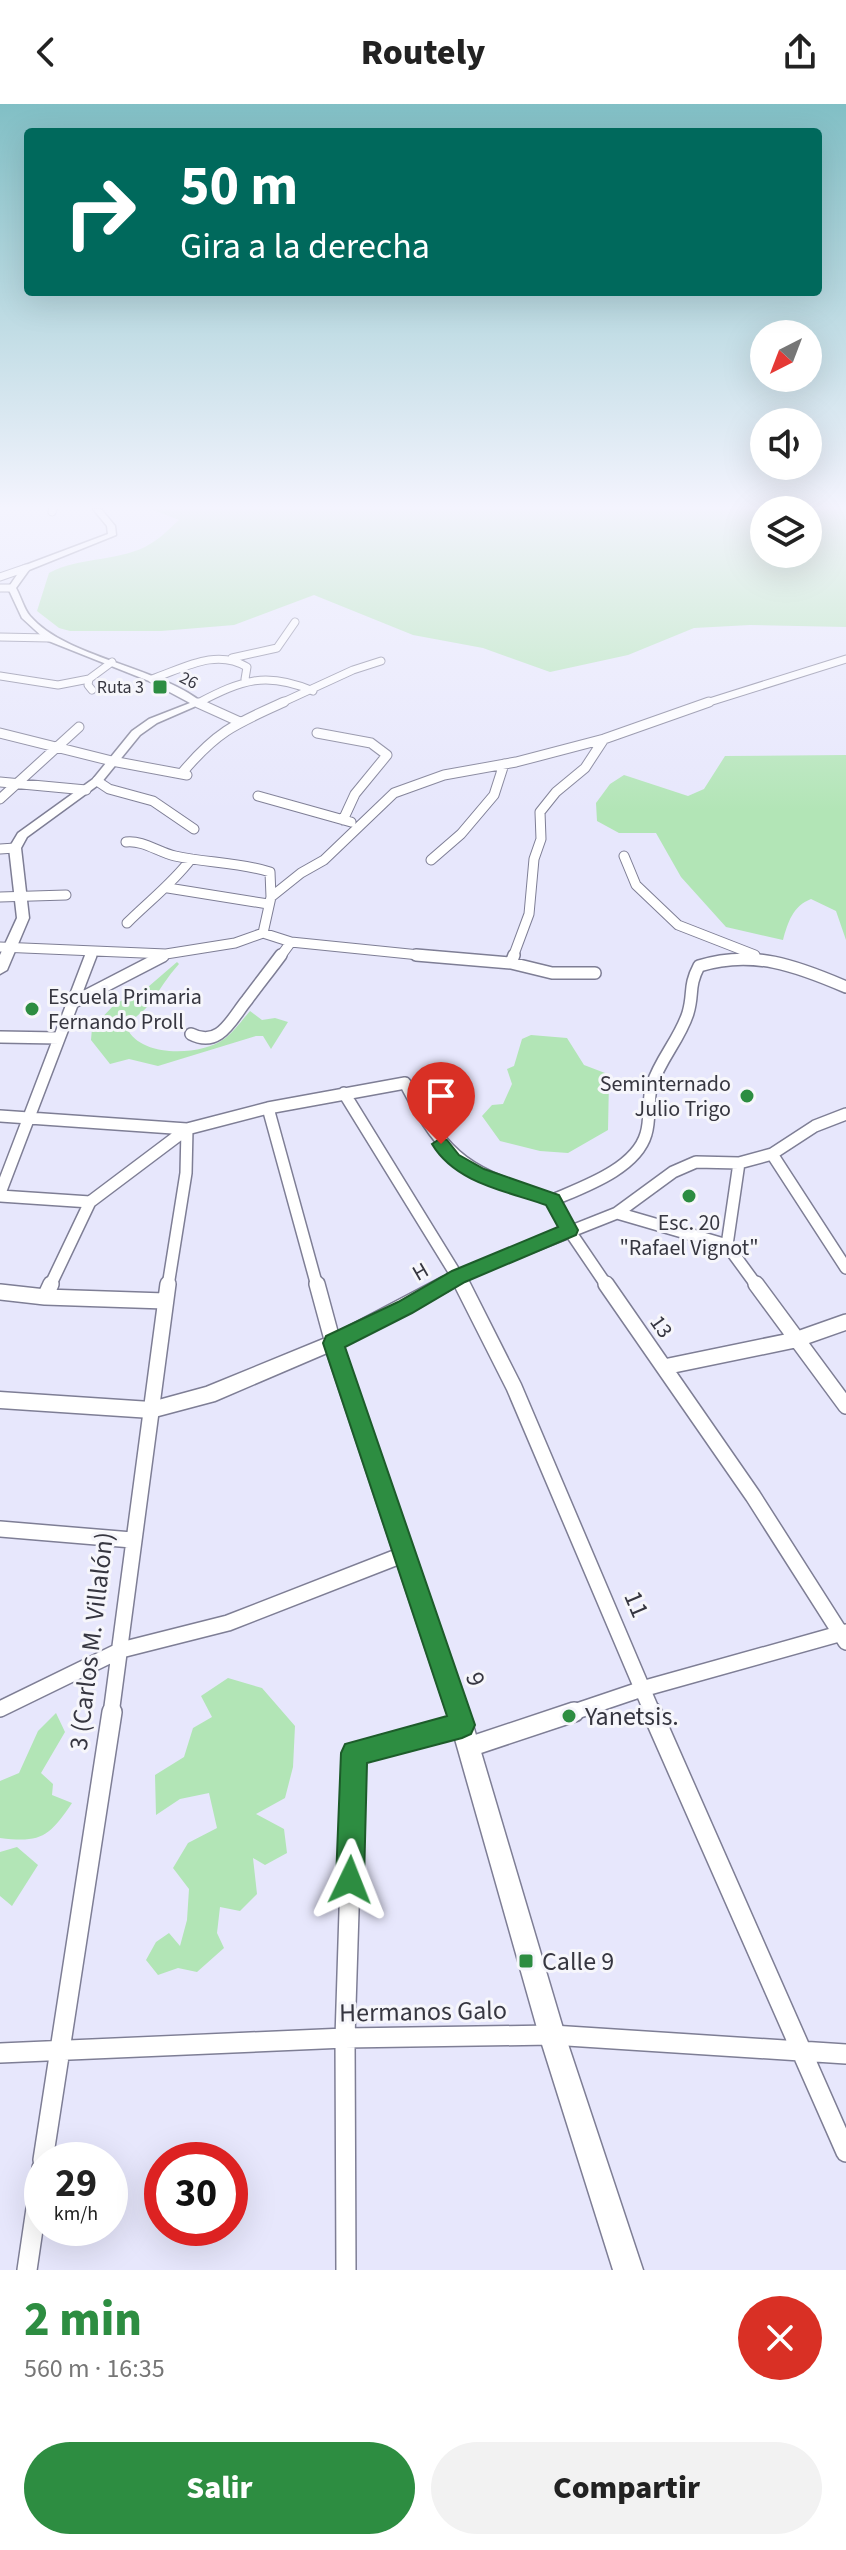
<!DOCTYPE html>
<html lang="es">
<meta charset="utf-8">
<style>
:root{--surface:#fff;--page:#f2f2f2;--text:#222;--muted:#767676;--accent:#2d8d41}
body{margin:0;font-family:"Source Sans 3",sans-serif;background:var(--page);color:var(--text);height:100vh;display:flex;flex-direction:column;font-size:30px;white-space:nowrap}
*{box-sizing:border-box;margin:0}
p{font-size:26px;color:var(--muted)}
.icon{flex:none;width:44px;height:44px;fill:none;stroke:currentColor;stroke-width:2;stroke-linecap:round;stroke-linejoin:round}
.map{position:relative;height:2166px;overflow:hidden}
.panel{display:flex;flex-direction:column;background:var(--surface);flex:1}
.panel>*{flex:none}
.hud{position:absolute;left:24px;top:24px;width:798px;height:168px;border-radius:8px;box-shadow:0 8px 32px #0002;background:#00695c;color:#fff;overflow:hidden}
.needle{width:52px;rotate:222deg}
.fabs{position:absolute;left:750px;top:216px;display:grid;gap:16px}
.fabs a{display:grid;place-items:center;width:72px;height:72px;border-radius:50%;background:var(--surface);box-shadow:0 8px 32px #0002;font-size:40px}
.speed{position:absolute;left:24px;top:2038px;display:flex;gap:16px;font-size:40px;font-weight:700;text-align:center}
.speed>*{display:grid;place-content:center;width:104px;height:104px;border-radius:50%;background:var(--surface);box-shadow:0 8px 32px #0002;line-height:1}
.speed small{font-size:20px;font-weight:400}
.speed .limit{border:12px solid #d22;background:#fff;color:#111}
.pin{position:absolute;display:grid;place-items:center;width:68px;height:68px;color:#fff;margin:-82px -34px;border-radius:50% 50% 50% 0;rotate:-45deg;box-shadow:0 0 8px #0007}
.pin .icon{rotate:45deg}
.me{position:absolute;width:88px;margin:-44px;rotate:2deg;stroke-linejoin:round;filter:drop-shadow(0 0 6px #0008)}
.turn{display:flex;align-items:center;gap:28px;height:168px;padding:0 24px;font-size:36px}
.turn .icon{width:104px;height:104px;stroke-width:2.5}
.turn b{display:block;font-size:56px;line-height:68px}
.round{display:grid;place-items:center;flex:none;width:84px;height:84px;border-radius:42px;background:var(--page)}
.head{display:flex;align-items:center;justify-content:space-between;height:136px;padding:0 24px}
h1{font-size:48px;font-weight:800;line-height:60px;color:var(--accent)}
.cta{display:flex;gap:16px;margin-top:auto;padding:16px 24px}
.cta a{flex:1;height:92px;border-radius:48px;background:var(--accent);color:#fff;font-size:32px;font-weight:800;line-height:92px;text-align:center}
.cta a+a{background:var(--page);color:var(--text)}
header{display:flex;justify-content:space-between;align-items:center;height:104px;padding:0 24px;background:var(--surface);font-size:36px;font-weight:800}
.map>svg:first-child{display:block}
.green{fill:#b2e5b6;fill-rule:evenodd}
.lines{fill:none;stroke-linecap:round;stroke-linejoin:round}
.minor-far4-casing{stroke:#7e7e95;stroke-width:9}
.minor-far3-casing{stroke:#7e7e95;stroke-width:11}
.minor-far2-casing{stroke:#7e7e95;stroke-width:14}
.minor-far1-casing{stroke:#7e7e95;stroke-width:18}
.minor-casing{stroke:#7e7e95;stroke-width:22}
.tertiary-casing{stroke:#7e7e95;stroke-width:3}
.minor-far4{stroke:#fff;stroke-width:7}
.minor-far3{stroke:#fff;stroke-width:9}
.minor-far2{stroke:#fff;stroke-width:11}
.minor-far1{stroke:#fff;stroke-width:15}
.minor{stroke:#fff;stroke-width:19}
.tertiary{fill:#fff;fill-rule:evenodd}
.route{fill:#2d8d41;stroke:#1d5c2a;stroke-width:2}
.poi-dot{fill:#2d8d41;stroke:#f6f6fb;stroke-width:3}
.labels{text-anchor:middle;stroke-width:6;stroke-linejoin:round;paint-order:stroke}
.far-street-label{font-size:18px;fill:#363640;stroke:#f6f6fb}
.far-poi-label{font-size:18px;fill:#363640;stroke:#f6f6fb;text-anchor:end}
.poi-label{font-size:22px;fill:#363640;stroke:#f6f6fb;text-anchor:start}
.street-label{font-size:22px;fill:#363640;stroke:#f6f6fb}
.near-street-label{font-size:26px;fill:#363640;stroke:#f6f6fb}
.near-poi-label{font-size:26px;fill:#363640;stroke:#f6f6fb;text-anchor:start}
</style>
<header><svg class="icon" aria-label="back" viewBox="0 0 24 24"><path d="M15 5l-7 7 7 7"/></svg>Routely<svg class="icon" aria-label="share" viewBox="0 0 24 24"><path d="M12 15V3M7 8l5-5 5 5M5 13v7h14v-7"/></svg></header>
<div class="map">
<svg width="846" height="2166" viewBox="0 0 846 2166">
<rect width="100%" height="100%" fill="#e7e7fc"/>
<path class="green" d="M151,405H846V523L750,521L694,524L628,551L550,568L483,544L413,531L314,491L234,521L161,527H70L59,524L37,507L49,469C78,453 124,457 150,440C161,434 170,424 179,416ZM764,406H808V450H764Z
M846,651V836L836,807L811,795C793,802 788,818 783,836L726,823L681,773L656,729H619L597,717L596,699L610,680L624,671L688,692L704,685L725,652Z
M177,858L179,860C167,873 160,886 150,899C144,909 132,913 127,924C140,954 201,952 224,935C234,928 242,916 250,907L262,916L275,914L288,918L271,945L263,932H256L158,962L129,955L110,960L91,936L92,924L115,900L148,883Z
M531,931L567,934L584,961L605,969L609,976L608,1026L568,1049L540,1047L500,1037L482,1012L492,1001L503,1000L512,980L507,965L514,962L522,935Z
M228,1574L262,1584L295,1622L293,1663L285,1694L256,1710L284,1725L287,1749L265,1761L253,1754L257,1790L240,1807L220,1803L217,1829L224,1844L197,1868L178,1864L158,1871L146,1856L156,1838L169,1829L180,1842L187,1816L189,1785L173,1764L188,1739L217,1724L209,1689L180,1695L156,1711L155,1671L184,1653L193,1624L212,1613L201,1592Z
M56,1609L65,1628L41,1669L53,1680L52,1691L72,1699C49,1733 41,1739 0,1734V1677L19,1669L38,1627Z
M17,1743L38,1761L12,1802L0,1792V1748Z"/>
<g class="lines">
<defs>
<path id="minor-far4" d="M52,408L53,405
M0,473L26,464
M0,484H12
M0,533L49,534
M232,554L277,544L295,518
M0,572L58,581L89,575
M152,575C184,564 216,544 247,563L245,575
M92,586L88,581L89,575L112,558
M198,599C242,576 266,567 313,587
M279,600L353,566L381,557
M703,600L846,555"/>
<path id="minor-far3" d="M198,599L240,618
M0,629L112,657L187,671
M317,629L371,639L387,651L355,690L343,716
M182,669C217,627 235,620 284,598
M97,677L109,685L153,697L194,725
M0,678L86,686
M258,692L351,718
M0,695L79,623
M126,738C143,736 158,748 175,752C207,759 238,758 270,768L271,793
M0,745L15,744
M624,752L636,781L678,821L755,851
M431,756L461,730L494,691L504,660
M168,784L268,800
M0,793L66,791
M127,819C149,797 172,780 191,755
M263,829L271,793L301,769L324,756L394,689L444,671L516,658L604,635L709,598
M0,843L166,850L235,839L263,829L291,838L439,853
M91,853L92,849
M280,853L291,838
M513,853L529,810L534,755L541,735L540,708L556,688L585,664L604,635"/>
<path id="minor-far2" d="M416,851L511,859L552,869H595
M511,859L514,851
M74,898L163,852
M191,930C220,945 232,914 247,896C258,881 270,866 281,851
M0,933L59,934
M344,989L463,1182
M268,1004L317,1182
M0,1012L187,1025L268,1004L405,979C447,1059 469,1069 553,1096L569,1126L607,1182
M772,1050L846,1164
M0,1089L91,851
M0,1092L90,1098L187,1025
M553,1096C583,1083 636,1065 646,1030C651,1014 647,996 652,981C660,955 680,935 688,909C694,889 688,883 699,862C752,845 797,862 846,883
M617,1109L727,1141L739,1059
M727,1141L757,1182
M50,1182L90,1098
M168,1182L186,1069L187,1025
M442,1182L458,1172L617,1109L673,1068L696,1058L739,1059L772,1050L815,1022L846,1010"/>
<path id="minor-far1" d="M317,1180L333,1239L445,1180
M462,1180L514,1283L653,1610
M606,1180L753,1392L846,1538
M756,1180L846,1302
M0,1188L45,1193L165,1197
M45,1193L51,1180
M664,1263L795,1236L846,1218
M0,1425L132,1436
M0,1605L121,1546L228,1519L405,1450
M111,1610L168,1180
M568,1610L642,1585L846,1528"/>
<path id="minor" d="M652,1608L846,2048
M469,1643L574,1608
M0,1949L345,1934L552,1931L846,1950
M43,2056L112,1608
M27,2166L42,2064
M346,2166L345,1934L354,1649L462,1621"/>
<path id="tertiary" d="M93,405H101L115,422L116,431L29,466L16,484C21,493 24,505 30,512C66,554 157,562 203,599L157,619L140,631L101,679L27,733L21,744L29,814L7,866L0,870V851L17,814L9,744L18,729L93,675L132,627L149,615L190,599L149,577L46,536L22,514L8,484L23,462L108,430L107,422Z
M333,1231L339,1234L342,1239L473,1621L565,1931L643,2166H613L539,1931L451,1621L327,1249L215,1297L151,1314L0,1304V1288L151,1298L206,1283Z"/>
</defs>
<use href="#minor-far4" class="minor-far4-casing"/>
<use href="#minor-far3" class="minor-far3-casing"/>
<use href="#minor-far2" class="minor-far2-casing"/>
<use href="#minor-far1" class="minor-far1-casing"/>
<use href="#minor" class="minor-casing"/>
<use href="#tertiary" class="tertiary-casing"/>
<use href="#minor-far4" class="minor-far4"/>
<use href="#minor-far3" class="minor-far3"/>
<use href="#minor-far2" class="minor-far2"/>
<use href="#minor-far1" class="minor-far1"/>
<use href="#minor" class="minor"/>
<use href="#tertiary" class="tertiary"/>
</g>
<linearGradient id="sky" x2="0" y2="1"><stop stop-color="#81bfc5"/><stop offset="0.57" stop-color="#f4f4fe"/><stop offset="1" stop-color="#f4f4fe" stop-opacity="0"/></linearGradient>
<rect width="846" height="708" fill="url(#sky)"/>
<path class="route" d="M441,1034L447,1036L459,1051L484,1065L559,1091L578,1126L576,1131L465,1178L412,1209L345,1243L475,1621L471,1630L462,1634L367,1659L364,1776L360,1786L350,1790L340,1786L336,1776L341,1649L345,1640L447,1612L323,1239L326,1232L398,1198L452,1167L558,1123L546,1101C506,1087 455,1079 432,1040Z"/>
<g class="poi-dot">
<rect x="152" y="575" width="16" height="16" rx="4"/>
<circle cx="32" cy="905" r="8"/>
<circle cx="747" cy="992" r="8"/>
<circle cx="689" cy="1092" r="8"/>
<circle cx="569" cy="1612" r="8"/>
<rect x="518" y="1849" width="16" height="16" rx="4"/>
</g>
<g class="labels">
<g class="far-street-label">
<text transform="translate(189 576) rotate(27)" y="6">26</text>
</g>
<g class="far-poi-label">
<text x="144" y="589">Ruta 3</text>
</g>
<g class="poi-label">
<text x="48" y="900">Escuela Primaria<tspan x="48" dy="25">Fernando Proll</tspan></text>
<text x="731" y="987" text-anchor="end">Seminternado<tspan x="731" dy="25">Julio Trigo</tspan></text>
<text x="689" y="1126" text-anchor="middle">Esc. 20<tspan x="689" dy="25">"Rafael Vignot"</tspan></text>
</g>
<g class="street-label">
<text transform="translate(420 1167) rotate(-30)" y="8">H</text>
<text transform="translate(662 1222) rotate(55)" y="8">13</text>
</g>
<g class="near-street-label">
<text transform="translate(637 1500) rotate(67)" y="9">11</text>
<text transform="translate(91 1537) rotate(-83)" y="9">3 (Carlos M. Villalón)</text>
<text transform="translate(476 1575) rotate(71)" y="9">9</text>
<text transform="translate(423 1907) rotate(-1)" y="9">Hermanos Galo</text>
</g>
<g class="near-poi-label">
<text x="585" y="1621">Yanetsis.</text>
<text x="542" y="1866">Calle 9</text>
</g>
</g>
</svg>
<div class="fabs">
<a><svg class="needle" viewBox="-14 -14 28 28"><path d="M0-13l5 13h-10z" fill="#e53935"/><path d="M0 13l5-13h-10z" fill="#767676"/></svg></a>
<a><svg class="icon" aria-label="sound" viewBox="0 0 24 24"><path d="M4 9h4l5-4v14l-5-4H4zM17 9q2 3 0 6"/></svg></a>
<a><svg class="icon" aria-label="layers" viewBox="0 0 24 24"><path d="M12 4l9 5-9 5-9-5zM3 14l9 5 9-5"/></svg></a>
</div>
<div class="speed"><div>29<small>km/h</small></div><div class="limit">30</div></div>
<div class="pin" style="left:441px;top:1040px;background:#d93025"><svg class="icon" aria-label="arrive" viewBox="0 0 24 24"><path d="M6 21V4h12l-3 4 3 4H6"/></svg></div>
<svg class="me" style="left:350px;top:1776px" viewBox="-20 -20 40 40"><path d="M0-17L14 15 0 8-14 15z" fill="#2d8d41" stroke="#fff" stroke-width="4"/></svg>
<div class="hud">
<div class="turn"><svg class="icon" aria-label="right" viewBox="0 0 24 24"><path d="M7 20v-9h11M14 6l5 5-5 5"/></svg><div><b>50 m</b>Gira a la derecha</div></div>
</div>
</div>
<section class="panel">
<div class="head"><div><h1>2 min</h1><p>560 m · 16:35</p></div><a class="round" style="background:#d93025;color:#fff"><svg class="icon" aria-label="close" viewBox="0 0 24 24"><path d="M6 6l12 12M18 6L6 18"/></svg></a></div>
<div class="cta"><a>Salir</a><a>Compartir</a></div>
</section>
